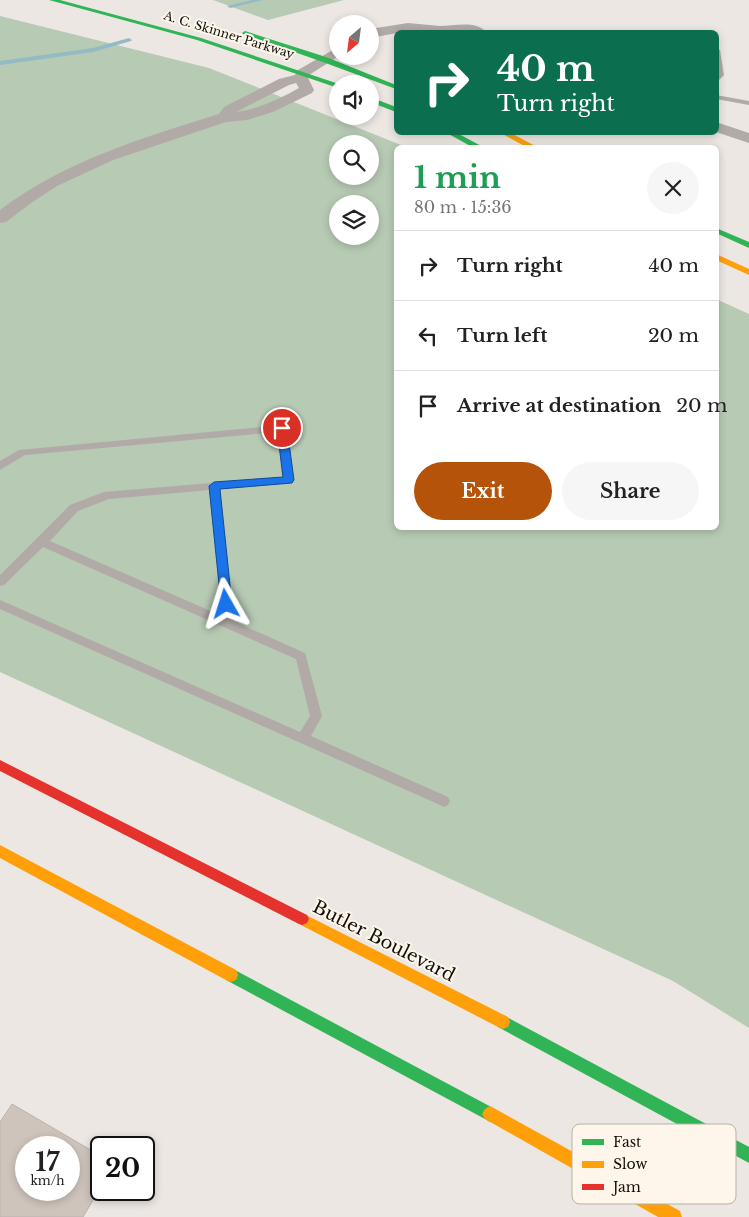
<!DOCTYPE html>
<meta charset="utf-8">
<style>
:root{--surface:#fff;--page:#f6f6f6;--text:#222;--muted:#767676;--line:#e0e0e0;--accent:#b45309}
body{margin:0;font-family:"Libre Baskerville",serif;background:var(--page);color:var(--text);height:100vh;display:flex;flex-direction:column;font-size:19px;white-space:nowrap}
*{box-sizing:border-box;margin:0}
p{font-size:16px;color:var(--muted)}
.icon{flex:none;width:28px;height:28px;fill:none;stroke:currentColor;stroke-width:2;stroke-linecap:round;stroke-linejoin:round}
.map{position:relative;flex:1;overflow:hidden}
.sheet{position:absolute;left:394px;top:145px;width:325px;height:385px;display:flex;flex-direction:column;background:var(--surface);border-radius:8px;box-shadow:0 2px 8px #0003}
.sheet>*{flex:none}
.banner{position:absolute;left:394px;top:30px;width:325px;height:105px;border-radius:8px;box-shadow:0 2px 8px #0003;background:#0b6e4f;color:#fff;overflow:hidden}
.needle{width:32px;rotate:208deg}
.controls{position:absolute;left:329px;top:15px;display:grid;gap:10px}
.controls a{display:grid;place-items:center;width:50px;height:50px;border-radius:50%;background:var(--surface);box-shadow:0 2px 8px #0003;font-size:25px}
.speed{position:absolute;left:15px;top:1136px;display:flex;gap:10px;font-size:25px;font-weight:700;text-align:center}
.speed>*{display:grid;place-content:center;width:65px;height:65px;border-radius:50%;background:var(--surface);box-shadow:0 2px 8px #0003;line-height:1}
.speed small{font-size:12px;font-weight:400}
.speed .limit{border:2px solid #111;border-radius:8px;background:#fff;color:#111}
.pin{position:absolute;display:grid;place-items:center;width:42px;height:42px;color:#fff;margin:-21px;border:2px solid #fff;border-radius:50%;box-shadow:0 1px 5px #0007}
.me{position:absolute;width:55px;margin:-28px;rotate:354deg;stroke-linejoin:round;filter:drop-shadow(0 0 4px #0008)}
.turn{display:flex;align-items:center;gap:18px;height:105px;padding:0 20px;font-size:22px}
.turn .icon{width:65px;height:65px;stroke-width:2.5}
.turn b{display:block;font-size:35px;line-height:42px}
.round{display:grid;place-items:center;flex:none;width:52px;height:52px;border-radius:26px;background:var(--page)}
.headline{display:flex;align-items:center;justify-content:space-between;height:85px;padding:0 20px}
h1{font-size:30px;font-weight:700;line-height:38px;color:#1e9e55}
.cta{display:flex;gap:10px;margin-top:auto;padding:10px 20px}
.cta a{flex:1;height:58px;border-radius:30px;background:var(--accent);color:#fff;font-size:20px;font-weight:700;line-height:58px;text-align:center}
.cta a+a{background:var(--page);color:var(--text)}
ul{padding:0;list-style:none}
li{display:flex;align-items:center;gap:15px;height:70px;padding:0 20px;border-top:1px solid var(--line)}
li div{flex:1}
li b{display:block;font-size:19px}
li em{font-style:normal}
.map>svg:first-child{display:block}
.forest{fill:#b7cab4;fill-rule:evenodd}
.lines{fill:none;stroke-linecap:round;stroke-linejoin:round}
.stream{fill:#92bbc4;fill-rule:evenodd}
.building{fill:#cfc4bc;stroke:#b8b3af;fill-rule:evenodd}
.lane{fill:#b1aaa7;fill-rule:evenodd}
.street{fill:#b1aaa7;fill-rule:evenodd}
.fast{fill:#30b455;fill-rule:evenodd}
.slow{fill:#ff9f0a;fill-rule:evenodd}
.jam{fill:#e5322d;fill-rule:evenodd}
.route{fill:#1a73e8;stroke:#114b97}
.labels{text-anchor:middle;stroke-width:4;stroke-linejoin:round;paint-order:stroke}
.far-street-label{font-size:12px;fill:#14110d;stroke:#fef6eb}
.near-street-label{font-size:18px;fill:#14110d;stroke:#fef6eb}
.key{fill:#fef6eb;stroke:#b8b1a8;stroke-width:1}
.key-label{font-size:14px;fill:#14110d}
</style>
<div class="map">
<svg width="749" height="1217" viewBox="0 0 749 1217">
<rect width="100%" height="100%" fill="#ece7e2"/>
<path class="forest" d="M213,0H344L268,20Z
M0,16L209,68L406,147L396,148V528H716V299L749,314V1028L673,981L0,672ZM338,144H370V176H338ZM338,204H370V236H338Z"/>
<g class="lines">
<path class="stream" d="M252,0H263L230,8L227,6Z
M129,38L132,40L131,41L93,52L0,65V61L93,48Z"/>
</g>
<path class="building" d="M12,1104L101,1156V1187L83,1217H0V1122ZM26,1148H69V1190H26Z"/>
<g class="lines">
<path class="lane" d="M716,48L720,50L724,75L716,83Z
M716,95L749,101V105L716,99Z
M282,425L287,428L293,480L292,483L220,489L233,621L305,653L322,716L311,736L448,797L450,801L448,805L444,807L440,805L0,609V600L300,732L310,716L296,659L43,547L4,585L0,586V575L70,505L104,492L282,477L277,432L25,455L0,470V461L19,450ZM209,490L222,616L50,541L78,511L109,499Z"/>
<path class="street" d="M408,23C419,24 429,25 440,26C454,26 476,20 486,32L408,31L370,38V29Z
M338,47V56H339L309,75L308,78L314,90L312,93L273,112L247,120L226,122L113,160L57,186L31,203L6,222L0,223V210C65,161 142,138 219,114L224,107L279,79L295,75L298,70ZM296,83L299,88C279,99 259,109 236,112L289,85Z
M716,122L749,133V143L716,132Z"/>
<path class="fast" d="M49,0H60L201,38L339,84L338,88L197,40Z
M245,31L326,57L396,85V89L320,61L243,34L242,33Z
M370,97L396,107V112L370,102Z
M445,132H455L485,148H474Z
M716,228L749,242V248L716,233Z
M231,968L495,1109L498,1114L495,1119L490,1122L485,1119L226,980L224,975L226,970Z
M503,1015L749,1147V1163L498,1027L496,1022L498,1017Z"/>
<path class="slow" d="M499,132H509L539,148H528Z
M716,254L749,269V275L716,260Z
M0,845L236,970L238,975L236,980L231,982L226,980L0,858Z
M302,913L508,1017L510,1022L508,1027L503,1029L498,1027L297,923L295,919L297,915Z
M490,1106L680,1211L682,1217H658L485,1119L482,1114L485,1109Z"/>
<path class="jam" d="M0,760L307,915L309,919L307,923L302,925L297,923L0,771Z"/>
</g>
<path class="route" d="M282,425L287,428L294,480L292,483L220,489L232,604L226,608L221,604L209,486L214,482L283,477L277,428Z"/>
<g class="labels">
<g class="far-street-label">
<text transform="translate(229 35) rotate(17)" y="4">A. C. Skinner Parkway</text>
</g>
<g class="near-street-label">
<text transform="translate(384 941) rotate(27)" y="6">Butler Boulevard</text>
</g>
</g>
<rect x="572" y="1124" width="164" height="80" rx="8" class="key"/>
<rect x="582" y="1139" width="22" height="6" fill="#30b455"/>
<rect x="582" y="1161" width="22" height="7" fill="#ff9f0a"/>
<rect x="582" y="1184" width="22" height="6" fill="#e5322d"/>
<g class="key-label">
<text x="613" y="1147">Fast</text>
<text x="613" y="1169">Slow</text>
<text x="613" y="1192">Jam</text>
</g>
</svg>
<div class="controls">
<a><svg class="needle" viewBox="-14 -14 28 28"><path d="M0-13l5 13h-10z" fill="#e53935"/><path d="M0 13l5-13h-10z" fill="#767676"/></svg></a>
<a><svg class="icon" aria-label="sound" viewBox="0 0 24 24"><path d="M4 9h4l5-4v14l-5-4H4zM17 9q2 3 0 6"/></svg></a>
<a><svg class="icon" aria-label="search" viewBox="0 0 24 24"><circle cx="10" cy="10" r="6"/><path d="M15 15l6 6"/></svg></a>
<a><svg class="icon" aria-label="layers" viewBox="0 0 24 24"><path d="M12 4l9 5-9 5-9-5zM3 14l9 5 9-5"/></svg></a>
</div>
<div class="speed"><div>17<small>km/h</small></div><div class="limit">20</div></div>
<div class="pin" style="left:282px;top:428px;background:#d93025"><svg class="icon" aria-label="arrive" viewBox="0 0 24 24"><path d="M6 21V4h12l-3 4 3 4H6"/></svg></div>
<svg class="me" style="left:226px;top:604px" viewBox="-20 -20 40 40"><path d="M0-17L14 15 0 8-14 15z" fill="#1a73e8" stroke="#fff" stroke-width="4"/></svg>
<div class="banner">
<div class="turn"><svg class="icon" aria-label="right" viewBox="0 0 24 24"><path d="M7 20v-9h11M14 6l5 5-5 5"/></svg><div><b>40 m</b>Turn right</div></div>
</div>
<section class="sheet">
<div class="headline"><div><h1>1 min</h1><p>80 m · 15:36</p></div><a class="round"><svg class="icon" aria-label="close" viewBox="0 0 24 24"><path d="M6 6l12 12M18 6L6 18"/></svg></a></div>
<ul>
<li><svg class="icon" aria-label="right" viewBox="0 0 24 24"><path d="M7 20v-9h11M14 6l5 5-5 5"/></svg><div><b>Turn right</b></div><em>40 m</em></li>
<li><svg class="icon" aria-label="left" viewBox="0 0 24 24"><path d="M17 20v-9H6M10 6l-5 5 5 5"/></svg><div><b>Turn left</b></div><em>20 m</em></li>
<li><svg class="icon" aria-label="arrive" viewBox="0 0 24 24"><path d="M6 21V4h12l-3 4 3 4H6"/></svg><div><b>Arrive at destination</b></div><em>20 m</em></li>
</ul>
<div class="cta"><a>Exit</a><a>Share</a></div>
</section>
</div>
